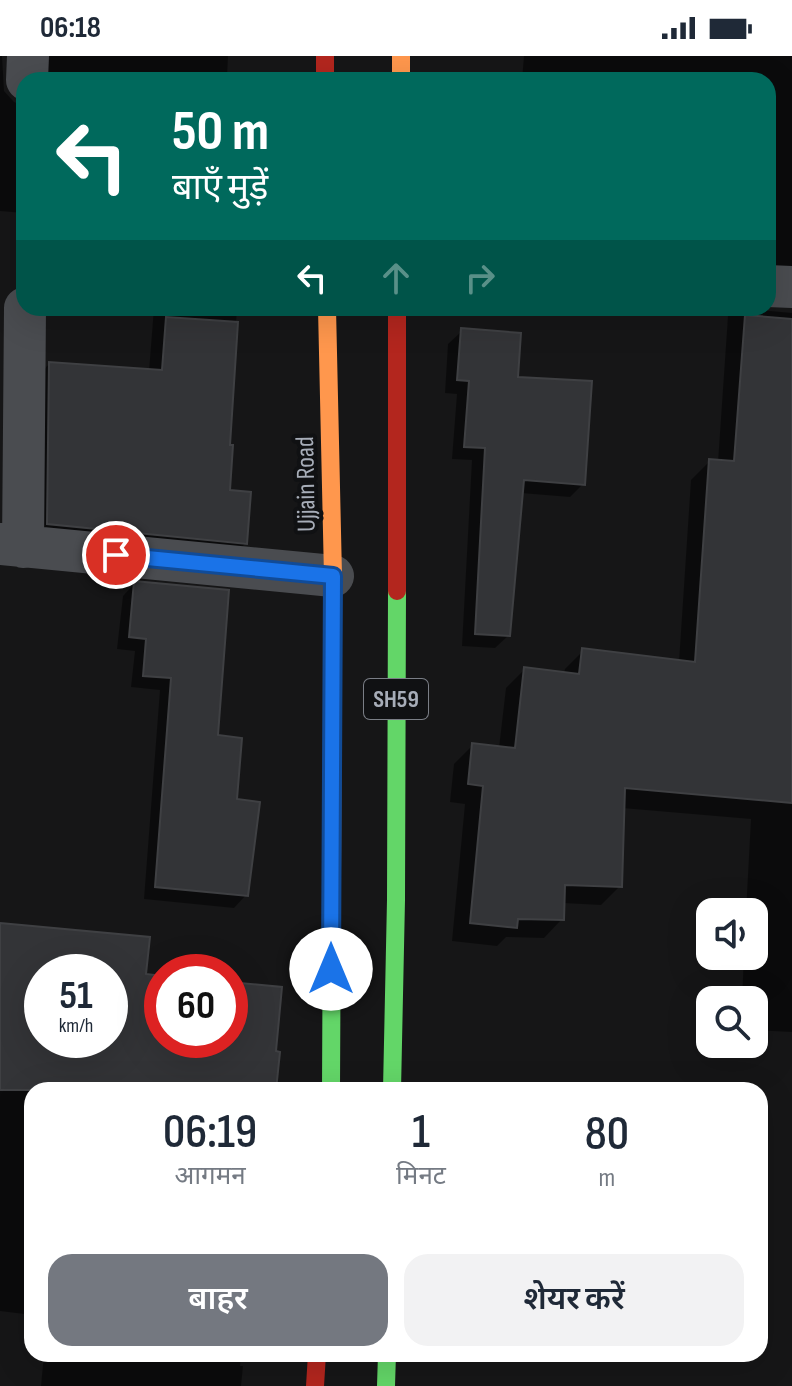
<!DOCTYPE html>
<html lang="hi">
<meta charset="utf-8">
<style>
:root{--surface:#fff;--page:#f2f2f3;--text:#1f2937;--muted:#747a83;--accent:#747880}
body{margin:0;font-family:"Sofia Sans Condensed","Noto Sans Devanagari",sans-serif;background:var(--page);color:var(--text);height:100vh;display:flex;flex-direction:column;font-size:30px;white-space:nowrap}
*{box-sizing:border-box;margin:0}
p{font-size:26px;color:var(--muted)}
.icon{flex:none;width:44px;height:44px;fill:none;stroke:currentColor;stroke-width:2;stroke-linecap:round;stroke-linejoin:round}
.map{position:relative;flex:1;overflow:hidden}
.details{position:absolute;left:24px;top:1026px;width:744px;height:280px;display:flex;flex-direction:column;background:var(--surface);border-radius:24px;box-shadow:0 8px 32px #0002}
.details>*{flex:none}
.hud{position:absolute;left:16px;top:16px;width:760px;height:244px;border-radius:24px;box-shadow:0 8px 32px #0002;background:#00695c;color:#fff;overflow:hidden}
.tools{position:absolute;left:696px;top:842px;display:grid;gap:16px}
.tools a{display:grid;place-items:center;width:72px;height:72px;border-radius:16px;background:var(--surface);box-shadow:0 8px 32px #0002;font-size:40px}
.speed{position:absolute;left:24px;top:898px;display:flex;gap:16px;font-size:40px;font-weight:700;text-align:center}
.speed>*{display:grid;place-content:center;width:104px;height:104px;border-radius:50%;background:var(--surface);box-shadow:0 8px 32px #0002;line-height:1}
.speed small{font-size:20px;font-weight:400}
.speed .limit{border:12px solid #d22;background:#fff;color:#111}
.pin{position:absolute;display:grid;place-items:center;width:68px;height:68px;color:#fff;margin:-34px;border:4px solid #fff;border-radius:50%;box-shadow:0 2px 8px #0007}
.me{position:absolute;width:88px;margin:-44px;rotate:0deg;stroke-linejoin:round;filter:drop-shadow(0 0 6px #0008)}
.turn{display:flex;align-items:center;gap:28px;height:168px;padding:0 24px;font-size:36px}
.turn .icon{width:104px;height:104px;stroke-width:2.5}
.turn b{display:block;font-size:56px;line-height:68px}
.lanes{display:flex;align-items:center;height:76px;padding:0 24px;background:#0003;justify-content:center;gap:40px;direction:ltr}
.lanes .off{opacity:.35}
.eta{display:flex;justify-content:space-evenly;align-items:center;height:136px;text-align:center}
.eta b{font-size:48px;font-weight:600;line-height:56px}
.primary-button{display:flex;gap:16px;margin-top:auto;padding:16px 24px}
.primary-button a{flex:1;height:92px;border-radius:24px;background:var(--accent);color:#fff;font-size:32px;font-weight:600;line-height:92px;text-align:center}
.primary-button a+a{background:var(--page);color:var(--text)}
.status{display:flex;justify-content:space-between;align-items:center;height:56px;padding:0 40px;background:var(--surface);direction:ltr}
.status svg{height:22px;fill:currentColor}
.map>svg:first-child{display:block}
.shadow{fill:#0007;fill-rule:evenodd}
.building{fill:#333437;stroke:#3f4043;stroke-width:2;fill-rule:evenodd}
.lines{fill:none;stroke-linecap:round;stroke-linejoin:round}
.street{stroke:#4a4c50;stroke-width:42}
.fast{stroke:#63d668;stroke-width:18}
.slow{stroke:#ff974d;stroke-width:18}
.jam{stroke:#b3261e;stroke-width:18}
.route-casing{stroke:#114b97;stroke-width:20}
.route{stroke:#1a73e8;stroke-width:14}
.labels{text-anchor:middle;stroke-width:8;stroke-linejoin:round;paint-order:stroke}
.shield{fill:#101113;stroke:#7a7e86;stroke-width:2}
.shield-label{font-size:24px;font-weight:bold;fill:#a7adb8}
.street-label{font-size:26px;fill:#a7adb8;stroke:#101113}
</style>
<div class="status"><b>06:18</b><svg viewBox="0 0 49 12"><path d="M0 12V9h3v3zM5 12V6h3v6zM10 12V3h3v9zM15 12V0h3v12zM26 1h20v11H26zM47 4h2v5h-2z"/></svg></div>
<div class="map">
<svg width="792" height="1330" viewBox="0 0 792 1330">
<rect width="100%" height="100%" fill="#161617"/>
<path class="shadow" d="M0,0H2L4,35L14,46L24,50V157L0,155Z
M34,0H228L227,21L238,22V24H39Z
M524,0H792V235L768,225V24H522Z
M154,252H237L228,391V436L246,487L232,500L34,481L36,322L49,308L149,315Z
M736,252L792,257V976L754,974V944H742L744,900H754V856H746L751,763L622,752L620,830L601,849L563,847L562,863L544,882L506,881L497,890L452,885L465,748L450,746L454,708L473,689L499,692L506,632L524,614L564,618L565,613L583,595L679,606L691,424L710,405L718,406L728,260Z
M462,275L516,322L583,428L570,441L521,437L509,579L495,592L462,590L472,404L452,403L457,338L445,337L448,288Z
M135,527L216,681L246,839L234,852L144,843L160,634L131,631L135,595L117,593L123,540Z
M3,888L144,920L162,922V984H230V928L274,997V1034H32V1259L0,1255V912ZM42,916H110V984H42Z
M44,1298H241L240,1310H243L241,1330H41Z"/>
<path class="building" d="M745,259L792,263V747L625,732L622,831L565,829L564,864L518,863L517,872L470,867L483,730L468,728L472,687L515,692L524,611L579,618L582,592L695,606L709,403L734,405Z
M166,261L238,266L230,389H233L230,434L251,436L247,488L47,468L49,306L162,314Z
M461,272L521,277L518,321L592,325L585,429L524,424L510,580L475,578L485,392L464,391L469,325L457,324Z
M134,525L229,534L218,679L242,682L237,743L260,746L248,840L155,831L171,622L143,620L146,583L129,581Z
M0,867L150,881L146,918L162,920V984H230V926L282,931L276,995L280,996L276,1034H0ZM42,916H110V984H42Z"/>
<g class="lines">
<path class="street" d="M27,24L28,0
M768,230L792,231
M0,488L333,520
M23,491L25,252"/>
<path class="fast" d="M331,1034L332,821
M392,1034L396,844L397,535
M386,1330L387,1298"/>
<path class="slow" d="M401,0V24
M327,252L333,520L332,821"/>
<path class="jam" d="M325,0V24
M397,535V252
M315,1330L317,1298"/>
</g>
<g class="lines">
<defs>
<path id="route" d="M116,499L333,520L331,913"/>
</defs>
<use href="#route" class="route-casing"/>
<use href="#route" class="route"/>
</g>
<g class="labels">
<rect class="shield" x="364" y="623" width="64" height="40" rx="6"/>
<g class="shield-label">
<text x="396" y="651">SH59</text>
</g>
<g class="street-label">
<text transform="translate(305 428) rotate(-91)" y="9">Ujjain Road</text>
</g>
</g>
</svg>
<div class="tools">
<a><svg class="icon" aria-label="sound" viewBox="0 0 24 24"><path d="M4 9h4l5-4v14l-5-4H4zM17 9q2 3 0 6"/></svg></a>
<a><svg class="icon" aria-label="search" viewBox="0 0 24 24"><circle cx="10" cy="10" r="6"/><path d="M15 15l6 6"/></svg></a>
</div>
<div class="speed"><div>51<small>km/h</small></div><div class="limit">60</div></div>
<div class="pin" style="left:116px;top:499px;background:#d93025"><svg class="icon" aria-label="arrive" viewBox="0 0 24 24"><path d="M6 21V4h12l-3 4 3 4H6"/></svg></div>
<svg class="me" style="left:331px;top:913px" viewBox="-20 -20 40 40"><circle r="19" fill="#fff"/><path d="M0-13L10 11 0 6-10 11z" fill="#1a73e8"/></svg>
<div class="hud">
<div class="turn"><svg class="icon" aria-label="left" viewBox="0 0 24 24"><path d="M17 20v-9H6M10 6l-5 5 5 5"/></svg><div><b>50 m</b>बाएँ मुड़ें</div></div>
<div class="lanes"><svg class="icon" aria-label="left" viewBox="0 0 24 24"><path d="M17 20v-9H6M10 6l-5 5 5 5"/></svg><svg class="icon off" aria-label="ahead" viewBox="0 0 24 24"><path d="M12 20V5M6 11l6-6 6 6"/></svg><svg class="icon off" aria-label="right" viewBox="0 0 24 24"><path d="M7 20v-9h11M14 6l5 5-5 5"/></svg></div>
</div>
<section class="details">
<div class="eta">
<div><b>06:19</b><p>आगमन</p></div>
<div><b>1</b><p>मिनट</p></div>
<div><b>80</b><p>m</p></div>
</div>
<div class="primary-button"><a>बाहर</a><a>शेयर करें</a></div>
</section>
</div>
